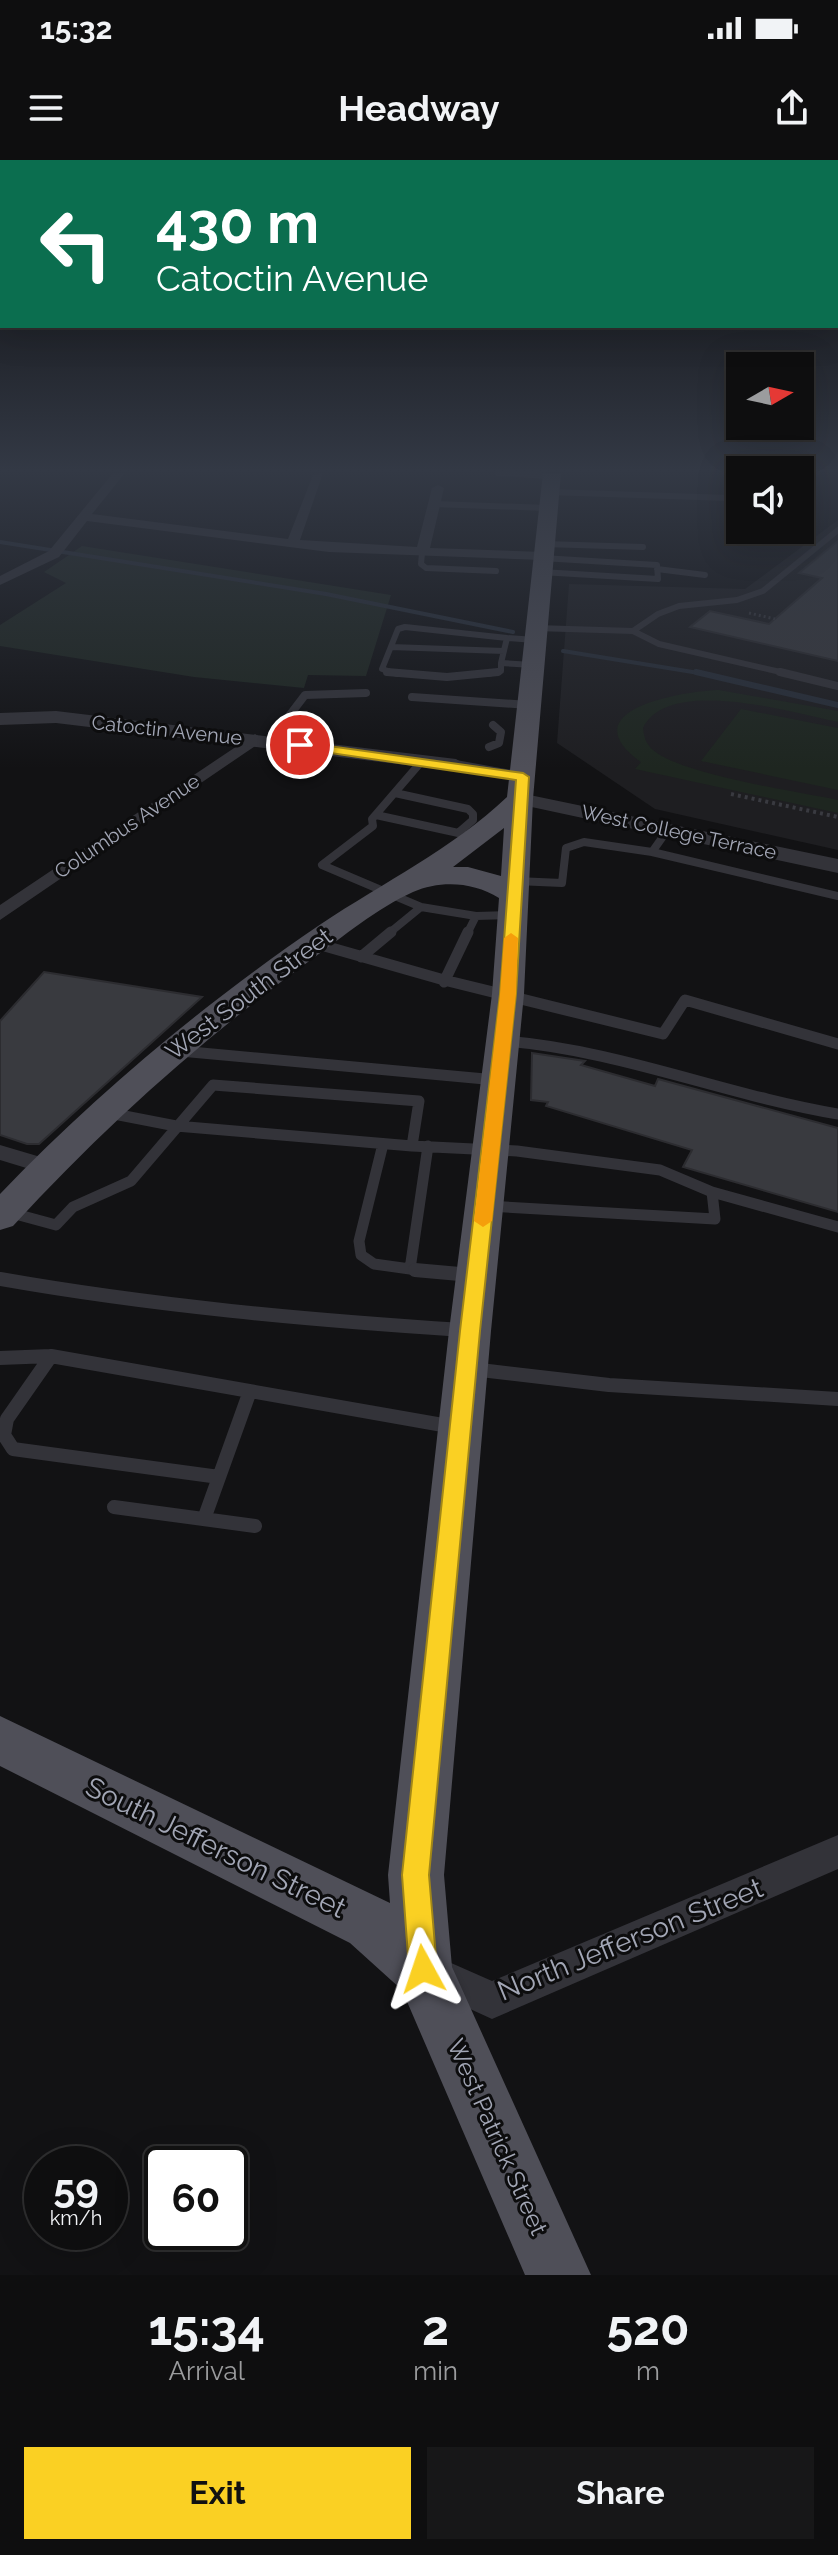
<!DOCTYPE html>
<style>
:root{--surface:#0e0e0f;--page:#171718;--text:#f1f3f6;--muted:#9b9c9e;--line:#2e2e2f;--accent:#fad023}
body{margin:0;font-family:Raleway,sans-serif;background:var(--page);color:var(--text);height:100vh;display:flex;flex-direction:column;font-size:30px;white-space:nowrap}
*{box-sizing:border-box;margin:0}
p{font-size:26px;color:var(--muted)}
.icon{flex:none;width:44px;height:44px;fill:none;stroke:currentColor;stroke-width:2;stroke-linecap:round;stroke-linejoin:round}
.map{position:relative;height:2115px;overflow:hidden}
.side{display:flex;flex-direction:column;background:var(--surface);flex:1}
.side>*{flex:none}
.hud{position:absolute;left:0px;top:0px;width:838px;height:168px;box-shadow:0 8px 32px #0002,0 0 0 2px var(--line);background:#0b6e4f;color:#fff;overflow:hidden}
.needle{width:52px;rotate:81deg}
.buttons{position:absolute;left:726px;top:192px;display:grid;gap:16px}
.buttons a{display:grid;place-items:center;width:88px;height:88px;border-radius:0px;background:var(--surface);box-shadow:0 8px 32px #0002,0 0 0 2px var(--line);font-size:40px}
.speed{position:absolute;left:24px;top:1986px;display:flex;gap:16px;font-size:40px;font-weight:700;text-align:center}
.speed>*{display:grid;place-content:center;width:104px;height:104px;border-radius:50%;background:var(--surface);box-shadow:0 8px 32px #0002,0 0 0 2px var(--line);line-height:1}
.speed small{font-size:20px;font-weight:400}
.speed .limit{border:4px solid #111;border-radius:12px;background:#fff;color:#111}
.pin{position:absolute;display:grid;place-items:center;width:68px;height:68px;color:#fff;margin:-34px;border:4px solid #fff;border-radius:50%;box-shadow:0 2px 8px #0007}
.me{position:absolute;width:88px;margin:-44px;rotate:355deg;stroke-linejoin:round;filter:drop-shadow(0 0 6px #0008)}
.turn{display:flex;align-items:center;gap:28px;height:168px;padding:0 24px;font-size:36px}
.turn .icon{width:104px;height:104px;stroke-width:2.5}
.turn b{display:block;font-size:56px;line-height:68px}
.eta{display:flex;justify-content:space-evenly;align-items:center;height:136px;text-align:center}
.eta b{font-size:48px;font-weight:700;line-height:56px}
.cta{display:flex;gap:16px;margin-top:auto;padding:16px 24px}
.cta a{flex:1;height:92px;border-radius:0px;background:var(--accent);color:#111;font-size:32px;font-weight:700;line-height:92px;text-align:center}
.cta a+a{background:var(--page);color:var(--text)}
.status{display:flex;justify-content:space-between;align-items:center;height:56px;padding:0 40px;background:var(--surface);direction:ltr}
.status svg{height:22px;fill:currentColor}
header{display:flex;justify-content:space-between;align-items:center;height:104px;padding:0 24px;background:var(--surface);font-size:36px;font-weight:700}
.map>svg:first-child{display:block}
.built{fill:#1e1e21}
.green{fill:#1e2620}
.lines{fill:none;stroke-linecap:round;stroke-linejoin:round}
.stream-far1{stroke:#282e38;stroke-width:4}
.stream{stroke:#282e38;stroke-width:6}
.building{fill:#393a3f;stroke:#2c2c30;stroke-width:2}
.path-far1{stroke:#393a40;stroke-width:3;stroke-dasharray:2 3;stroke-linecap:butt}
.path{stroke:#393a40;stroke-width:4;stroke-dasharray:3 4;stroke-linecap:butt}
.service-far3{stroke:#333339;stroke-width:6}
.service-far2{stroke:#333339;stroke-width:8}
.service-far1{stroke:#333339;stroke-width:11}
.service{stroke:#333339;stroke-width:14}
.minor{fill:#333339;fill-rule:evenodd}
.tertiary{fill:#333339;fill-rule:evenodd}
.primary{fill:#4f4f58;fill-rule:evenodd}
.route{fill:#fad023;stroke:#a28717;stroke-width:2}
.slow{fill:#f59e0b}
.labels{text-anchor:middle;stroke-width:6;stroke-linejoin:round;paint-order:stroke}
.far-street-label{font-size:20px;fill:#a2a6b5;stroke:#0d0d0e}
.street-label{font-size:24px;fill:#a2a6b5;stroke:#0d0d0e}
.near-street-label{font-size:28px;fill:#a2a6b5;stroke:#0d0d0e}
</style>
<div class="status"><b>15:32</b><svg viewBox="0 0 49 12"><path d="M0 12V9h3v3zM5 12V6h3v6zM10 12V3h3v9zM15 12V0h3v12zM26 1h20v11H26zM47 4h2v5h-2z"/></svg></div>
<header><svg class="icon" aria-label="menu" viewBox="0 0 24 24"><path d="M4 6h16M4 12h16M4 18h16"/></svg>Headway<svg class="icon" aria-label="share" viewBox="0 0 24 24"><path d="M12 15V3M7 8l5-5 5 5M5 13v7h14v-7"/></svg></header>
<div class="map">
<svg width="838" height="2115" viewBox="0 0 838 2115">
<rect width="100%" height="100%" fill="#121214"/>
<path class="built" d="M838,360V690L655,649L557,583L569,424L745,429Z"/>
<path class="green" d="M82,386L391,435L366,516L308,515L304,528L194,517L0,486V465L66,423L44,412Z
M719,530L838,551V562C794,553 668,515 643,568C644,577 646,584 653,590C682,615 796,631 838,640V653L635,609L641,602C568,550 683,531 719,530Z
M741,549L838,568V630L701,601Z"/>
<g class="lines">
<path class="stream-far1" d="M0,382L326,434L513,472
M563,491L705,514"/>
<path class="stream" d="M696,512L838,545"/>
</g>
<path class="building" d="M838,381V501L690,467L710,451L769,464L822,418L799,413Z
M44,812L202,837L39,984H27L0,975V861Z
M532,893L585,901L581,905L655,926L658,919L838,968V1052L683,1007L692,990L546,946L548,942L531,940Z"/>
<g class="lines">
<path class="path-far1" d="M749,453L775,459"/>
<path class="path" d="M731,634L838,657"/>
<path class="service-far3" d="M498,313L551,316
M549,332L729,338L731,349
M434,344L548,348
M544,384L643,387
M422,393L421,404L426,408L496,411
M657,409L705,415
M541,412L658,419L657,405L542,398
M536,468L633,471L659,484L789,514
M633,471L658,454L679,446L737,440L763,431L838,370
M391,487L504,491
M533,505L501,503L507,478L535,480
M397,514L382,509L398,469L405,467L507,478
M488,514L501,511V503"/>
<path class="service-far2" d="M387,512L447,517L498,512
M780,512L838,526
M412,537L529,545
M270,581L305,535L366,533
M489,587L499,583L501,572L493,565
M422,601L372,659L373,666L322,705L421,747L476,756
M395,633L468,649L473,654V660L458,673
M376,655L463,674
M669,668L652,692L838,736
M516,721L562,723L566,688L584,682L652,692
M388,774L421,747
M467,774L476,756L512,755"/>
<path class="service-far1" d="M314,783L444,820L663,874L685,840L838,884
M361,797L391,772
M444,822L468,772
M505,881C619,890 725,935 838,954
M180,891L496,920
M109,953L176,966L412,986L517,991L660,1010L712,1032L715,1059L488,1046
M383,984L359,1081L361,1095L374,1104L410,1109
M428,986L410,1109L436,1112
M712,1032L838,1067
M8,1052L56,1065L73,1047L131,1021L213,925L419,941L412,986"/>
<path class="service" d="M415,1110L471,1115
M0,1119C153,1146 308,1160 463,1170
M51,1196L7,1259L4,1275L13,1289L219,1317
M0,1198L51,1196L454,1267
M472,1209L609,1225L838,1239
M114,1347L255,1366
M204,1359L250,1231"/>
<path class="minor" d="M113,313H125L92,354L288,379L313,315L323,313L300,380L417,387L432,328L438,325L444,328L430,388L542,392L548,396L542,400L329,392L87,361L59,397L0,425V416L49,391Z
M255,574L263,579L261,582L0,760V745Z
M456,600L523,612L531,617L523,622L450,608L448,605Z
M0,985L54,1001L58,1006L54,1011L46,1014L0,1000Z
M838,1675V1709L492,1859L420,1826L415,1813L420,1800L433,1795L492,1821Z"/>
<path class="tertiary" d="M56,551L456,599L466,605L456,611L56,563L0,565V553Z
M520,633L838,699V713L513,643L509,639L513,635Z"/>
<path class="primary" d="M543,313H561L533,639L524,834L491,1171L444,1715L452,1807L591,2115H525L402,1830L350,1783L0,1606V1556L390,1743L388,1715L449,1171L492,834L499,738C473,722 441,720 413,732C377,748 343,777 312,799C203,878 104,967 13,1066L0,1070V1034C97,933 206,842 321,764C384,722 452,689 507,637ZM504,668L501,716L468,707H453Z"/>
</g>
<linearGradient id="sky" x2="0" y2="1"><stop stop-color="#0a0a0b"/><stop offset="0.51" stop-color="#333945"/><stop offset="1" stop-color="#333945" stop-opacity="0"/></linearGradient>
<rect width="838" height="609" fill="url(#sky)"/>
<path class="route" d="M300,582L523,613L529,617L516,834L480,1171L429,1715L437,1809L433,1819L423,1823L413,1819L409,1809L402,1715L460,1171L500,834L516,620L296,588V583Z"/>
<path class="slow" d="M511,773L518,778L516,834L492,1061L483,1067L474,1061L500,834L504,778Z"/>
<g class="labels">
<g class="far-street-label">
<text transform="translate(167 570) rotate(6)" y="7">Catoctin Avenue</text>
<text transform="translate(127 666) rotate(-34)" y="7">Columbus Avenue</text>
<text transform="translate(679 672) rotate(12)" y="7">West College Terrace</text>
</g>
<g class="street-label">
<text transform="translate(249 834) rotate(-37)" y="8">West South Street</text>
<text transform="translate(497 1977) rotate(66)" y="8">West Patrick Street</text>
</g>
<g class="near-street-label">
<text transform="translate(216 1687) rotate(26)" y="10">South Jefferson Street</text>
<text transform="translate(630 1779) rotate(-22)" y="10">North Jefferson Street</text>
</g>
</g>
</svg>
<div class="buttons">
<a><svg class="needle" viewBox="-14 -14 28 28"><path d="M0-13l5 13h-10z" fill="#e53935"/><path d="M0 13l5-13h-10z" fill="#9b9c9e"/></svg></a>
<a><svg class="icon" aria-label="sound" viewBox="0 0 24 24"><path d="M4 9h4l5-4v14l-5-4H4zM17 9q2 3 0 6"/></svg></a>
</div>
<div class="speed"><div>59<small>km/h</small></div><div class="limit">60</div></div>
<div class="pin" style="left:300px;top:585px;background:#d93025"><svg class="icon" aria-label="arrive" viewBox="0 0 24 24"><path d="M6 21V4h12l-3 4 3 4H6"/></svg></div>
<svg class="me" style="left:423px;top:1809px" viewBox="-20 -20 40 40"><path d="M0-17L14 15 0 8-14 15z" fill="#fad023" stroke="#fff" stroke-width="4"/></svg>
<div class="hud">
<div class="turn"><svg class="icon" aria-label="left" viewBox="0 0 24 24"><path d="M17 20v-9H6M10 6l-5 5 5 5"/></svg><div><b>430 m</b>Catoctin Avenue</div></div>
</div>
</div>
<section class="side">
<div class="eta">
<div><b>15:34</b><p>Arrival</p></div>
<div><b>2</b><p>min</p></div>
<div><b>520</b><p>m</p></div>
</div>
<div class="cta"><a>Exit</a><a>Share</a></div>
</section>
